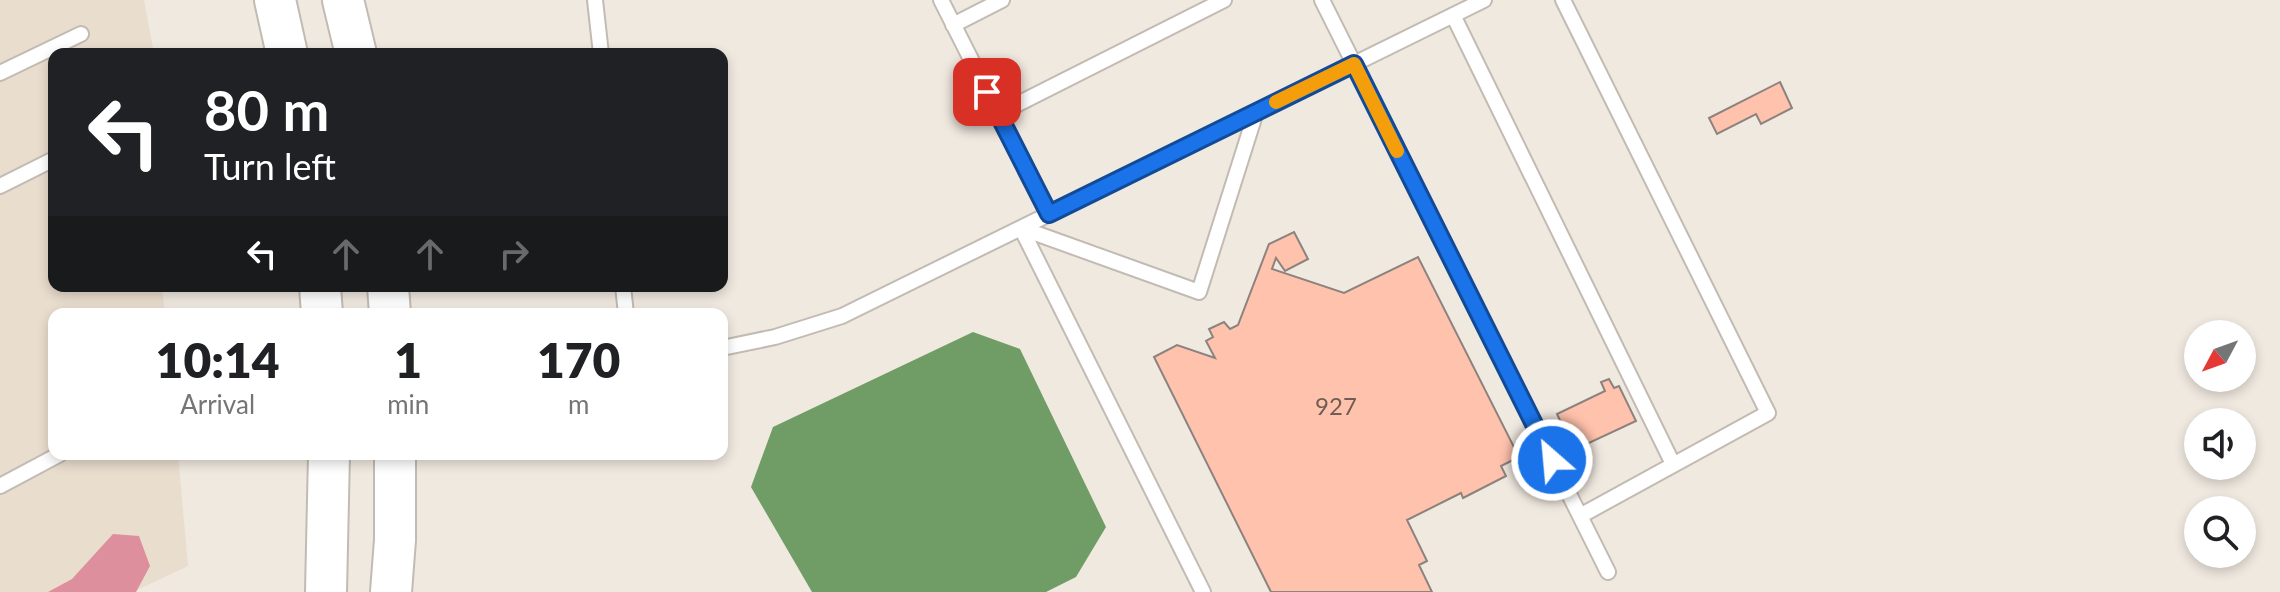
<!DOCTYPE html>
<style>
:root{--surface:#fff;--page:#f6f6f6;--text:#202124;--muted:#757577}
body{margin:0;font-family:Lato,sans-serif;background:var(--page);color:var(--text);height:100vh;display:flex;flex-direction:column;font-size:30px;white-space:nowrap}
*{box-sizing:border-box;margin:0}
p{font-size:26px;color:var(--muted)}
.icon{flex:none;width:44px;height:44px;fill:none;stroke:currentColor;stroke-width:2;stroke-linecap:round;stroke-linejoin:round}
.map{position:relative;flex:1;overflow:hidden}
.details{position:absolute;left:48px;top:308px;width:680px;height:152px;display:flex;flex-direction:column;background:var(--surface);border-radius:16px;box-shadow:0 4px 12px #0003}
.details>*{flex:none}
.guide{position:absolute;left:48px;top:48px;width:680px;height:244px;border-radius:16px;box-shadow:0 4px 12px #0003;background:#202124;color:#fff;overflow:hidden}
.needle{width:52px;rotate:229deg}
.controls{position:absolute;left:2184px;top:320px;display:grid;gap:16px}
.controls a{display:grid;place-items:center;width:72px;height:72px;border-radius:50%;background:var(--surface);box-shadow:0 4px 12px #0003;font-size:40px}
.pin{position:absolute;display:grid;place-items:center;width:68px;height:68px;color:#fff;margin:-34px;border-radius:16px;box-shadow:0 4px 12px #0006}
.me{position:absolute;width:88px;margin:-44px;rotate:333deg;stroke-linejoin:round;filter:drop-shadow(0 0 6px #0008)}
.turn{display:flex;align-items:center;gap:28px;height:168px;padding:0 24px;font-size:36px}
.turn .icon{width:104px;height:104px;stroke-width:2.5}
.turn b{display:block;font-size:56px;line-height:68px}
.lanes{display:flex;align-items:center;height:76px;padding:0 24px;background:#0003;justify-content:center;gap:40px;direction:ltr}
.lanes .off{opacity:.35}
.eta{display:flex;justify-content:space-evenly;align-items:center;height:136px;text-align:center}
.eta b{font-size:48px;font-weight:800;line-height:56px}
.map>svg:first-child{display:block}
.built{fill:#e9ddce}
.forest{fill:#dd8f9d}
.water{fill:#709d65}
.building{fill:#ffc2ac;stroke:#8c827e;stroke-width:2}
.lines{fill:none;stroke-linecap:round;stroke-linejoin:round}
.lane-casing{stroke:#c2bbb3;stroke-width:18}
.secondary-casing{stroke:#c2bbb3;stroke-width:44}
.lane{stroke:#fff;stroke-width:14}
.secondary{stroke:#fff;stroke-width:40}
.route-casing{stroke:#114b97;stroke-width:20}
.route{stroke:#1a73e8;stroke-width:14}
.slow{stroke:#f59e0b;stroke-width:14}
.labels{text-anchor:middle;stroke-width:7;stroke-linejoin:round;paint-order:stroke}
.number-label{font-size:24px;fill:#6e5d54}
</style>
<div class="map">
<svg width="2280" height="592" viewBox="0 0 2280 592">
<rect width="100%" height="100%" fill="#f0e9e0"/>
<path class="built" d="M0,0H144L154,54H54V286H162L165,314H54V454H178L188,566L133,592H0Z"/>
<path class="forest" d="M113,534L139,536L150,566L136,592H48L72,579Z"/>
<path class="water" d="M973,332L1020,349L1106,527L1076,577L1046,592H812L751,487L773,427Z"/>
<path class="building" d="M1780,82L1792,108L1761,124L1756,114L1717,134L1709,118Z
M1294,232L1308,259L1285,271L1276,258L1272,269L1344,293L1418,257L1519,457L1501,466L1506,476L1463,498L1461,493L1407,520L1427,561L1419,565L1432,592H1271L1154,357L1177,345L1215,358L1206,341L1213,337L1209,329L1224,322L1230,329L1238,325L1269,244Z
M1609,379L1614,388L1619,386L1636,421L1574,450L1557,414L1605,391L1601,382Z"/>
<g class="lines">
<defs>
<path id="lane" d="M595,0L601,54
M941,0L1049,214
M1322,0L1608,572
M1563,0L1768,413L1580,516
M1453,15L1673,464
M953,25L1002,0
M0,73L81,34
M998,114L1224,0
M0,186L54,159
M623,286L626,314
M722,348L775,337L842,316L1484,0
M0,486L60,454
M1203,592L1021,228L1199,292L1256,112"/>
<path id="secondary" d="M275,0L287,54
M343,0L356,54
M320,286L322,314
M388,286L390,314
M326,592L329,454
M391,592L395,540V454"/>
</defs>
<use href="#lane" class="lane-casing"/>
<use href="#secondary" class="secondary-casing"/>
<use href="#lane" class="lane"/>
<use href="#secondary" class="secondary"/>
</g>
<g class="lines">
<defs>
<path id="route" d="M987,92L1049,214L1354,64L1552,460"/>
</defs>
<use href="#route" class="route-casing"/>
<use href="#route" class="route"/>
<path class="slow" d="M1276,102L1354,64L1397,151"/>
</g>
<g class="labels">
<g class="number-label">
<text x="1336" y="415">927</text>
</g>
</g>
</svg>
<div class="controls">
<a><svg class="needle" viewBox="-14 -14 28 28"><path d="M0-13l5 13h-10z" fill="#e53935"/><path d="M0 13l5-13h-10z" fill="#757577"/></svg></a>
<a><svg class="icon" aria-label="sound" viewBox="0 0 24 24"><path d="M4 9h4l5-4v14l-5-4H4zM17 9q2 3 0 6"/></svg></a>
<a><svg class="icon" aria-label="search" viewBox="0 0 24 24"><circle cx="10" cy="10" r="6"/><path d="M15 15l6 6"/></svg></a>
</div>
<div class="pin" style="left:987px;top:92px;background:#d93025"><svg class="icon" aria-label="arrive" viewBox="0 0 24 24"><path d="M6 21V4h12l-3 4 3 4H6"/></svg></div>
<svg class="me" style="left:1552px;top:460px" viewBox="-20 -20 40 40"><circle r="17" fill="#1a73e8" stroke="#fff" stroke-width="3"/><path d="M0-11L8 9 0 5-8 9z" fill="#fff"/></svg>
<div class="guide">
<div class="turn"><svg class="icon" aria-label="left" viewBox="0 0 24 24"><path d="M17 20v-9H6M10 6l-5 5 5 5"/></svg><div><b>80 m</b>Turn left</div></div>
<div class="lanes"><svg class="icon" aria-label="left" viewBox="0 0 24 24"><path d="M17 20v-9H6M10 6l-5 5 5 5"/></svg><svg class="icon off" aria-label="ahead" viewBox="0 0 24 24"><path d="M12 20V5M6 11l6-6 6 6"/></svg><svg class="icon off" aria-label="ahead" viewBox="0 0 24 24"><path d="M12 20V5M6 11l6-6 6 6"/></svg><svg class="icon off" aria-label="right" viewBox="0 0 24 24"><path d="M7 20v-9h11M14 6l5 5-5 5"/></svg></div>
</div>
<section class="details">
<div class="eta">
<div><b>10:14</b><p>Arrival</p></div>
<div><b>1</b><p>min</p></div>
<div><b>170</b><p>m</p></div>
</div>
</section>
</div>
